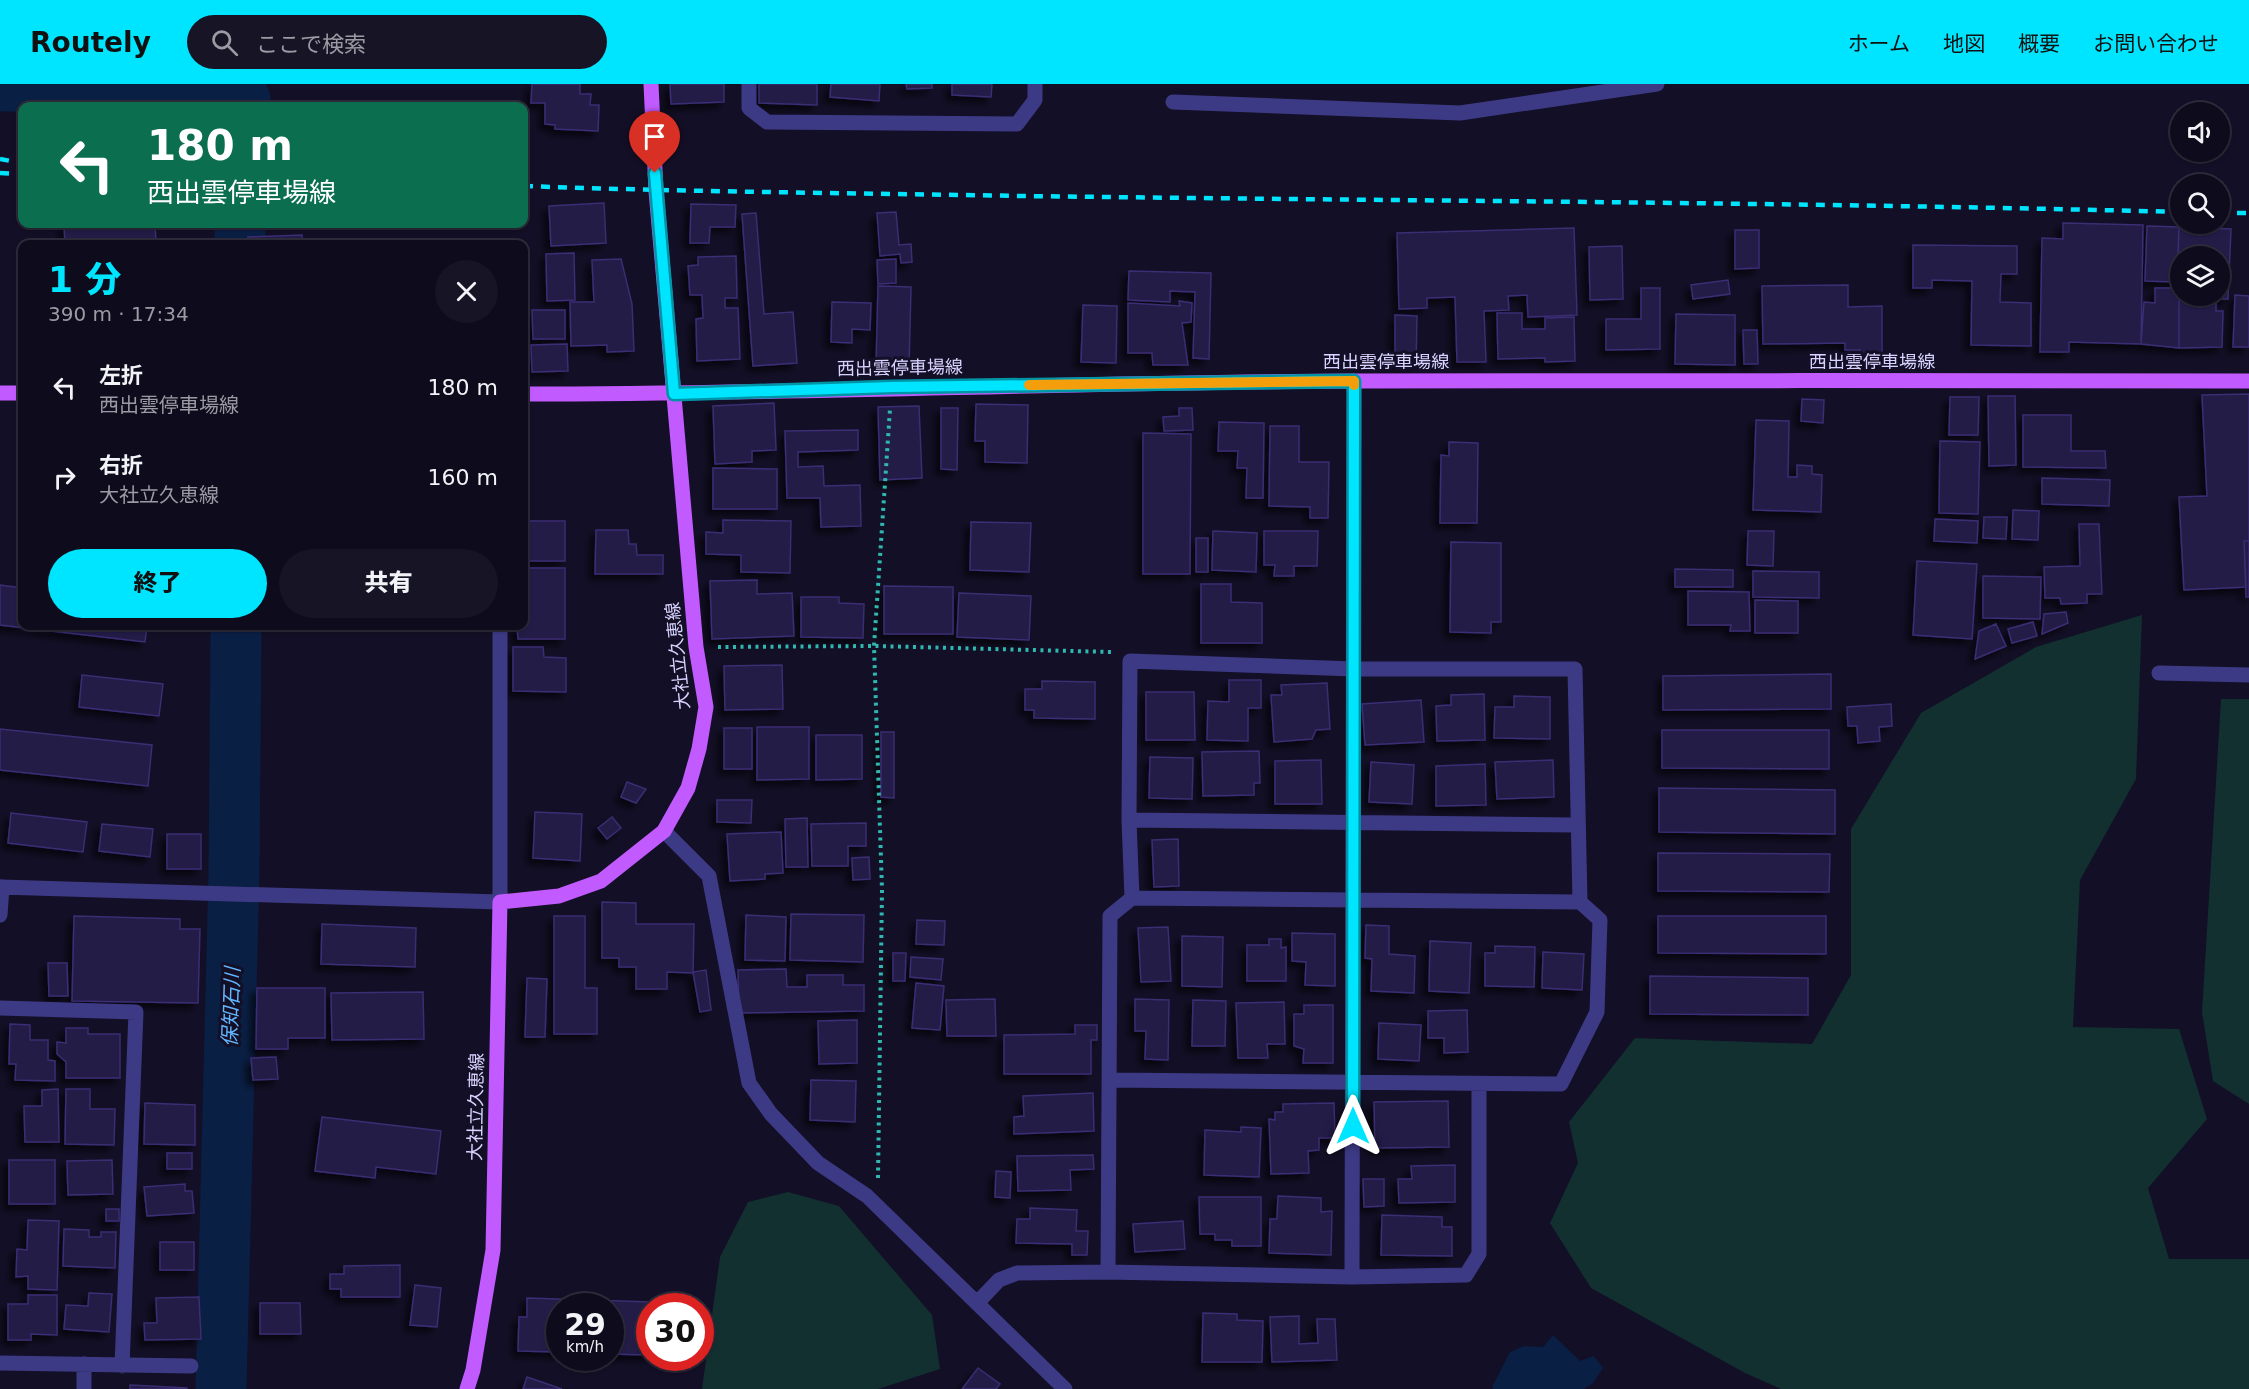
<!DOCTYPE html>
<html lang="ja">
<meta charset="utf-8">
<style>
:root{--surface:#0e0b1c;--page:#171425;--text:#f1f3f6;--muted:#9b9ba3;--line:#2e2b3b;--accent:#00e5ff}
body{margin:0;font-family:"DejaVu Sans","Noto Sans JP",sans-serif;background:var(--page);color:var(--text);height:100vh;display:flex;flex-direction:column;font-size:22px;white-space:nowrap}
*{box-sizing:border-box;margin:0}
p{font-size:20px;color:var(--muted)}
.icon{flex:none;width:33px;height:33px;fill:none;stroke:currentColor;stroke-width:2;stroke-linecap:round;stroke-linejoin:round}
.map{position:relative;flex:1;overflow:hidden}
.panel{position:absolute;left:18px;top:156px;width:510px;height:390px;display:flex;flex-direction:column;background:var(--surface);border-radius:12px;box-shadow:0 2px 4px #0004,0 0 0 2px var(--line)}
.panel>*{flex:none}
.hud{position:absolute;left:18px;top:18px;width:510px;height:126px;border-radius:12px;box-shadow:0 2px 4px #0004,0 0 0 2px var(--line);background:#0b6e4f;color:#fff;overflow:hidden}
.buttons{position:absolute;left:2170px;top:18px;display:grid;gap:12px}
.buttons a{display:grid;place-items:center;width:60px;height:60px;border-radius:50%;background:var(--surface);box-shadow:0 2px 4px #0004,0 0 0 2px var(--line);font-size:30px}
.speed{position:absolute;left:546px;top:1209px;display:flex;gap:12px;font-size:30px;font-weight:700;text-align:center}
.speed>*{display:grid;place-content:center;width:78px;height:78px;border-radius:50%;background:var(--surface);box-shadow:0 2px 4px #0004,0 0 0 2px var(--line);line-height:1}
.speed small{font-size:15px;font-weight:400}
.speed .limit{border:9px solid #d22;background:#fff;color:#111}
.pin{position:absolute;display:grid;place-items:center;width:51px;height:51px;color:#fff;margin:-62px -26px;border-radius:50% 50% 50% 0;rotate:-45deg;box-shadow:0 0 6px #0007}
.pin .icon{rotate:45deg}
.me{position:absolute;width:66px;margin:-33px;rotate:0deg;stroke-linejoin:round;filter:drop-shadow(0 0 4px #0008)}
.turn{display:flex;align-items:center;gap:21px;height:126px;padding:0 30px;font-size:27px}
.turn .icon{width:78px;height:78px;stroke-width:2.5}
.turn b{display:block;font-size:42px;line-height:51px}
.round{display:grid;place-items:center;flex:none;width:63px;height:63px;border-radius:32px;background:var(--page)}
.head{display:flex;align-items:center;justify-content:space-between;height:102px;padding:0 30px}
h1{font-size:36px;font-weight:800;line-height:45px;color:var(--accent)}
.action{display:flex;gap:12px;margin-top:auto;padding:12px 30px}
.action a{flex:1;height:69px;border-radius:36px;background:var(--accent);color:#111;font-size:24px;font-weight:800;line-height:69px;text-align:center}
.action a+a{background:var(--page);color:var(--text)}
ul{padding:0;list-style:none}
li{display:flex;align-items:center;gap:18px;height:90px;padding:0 30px}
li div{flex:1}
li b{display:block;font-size:22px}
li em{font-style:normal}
header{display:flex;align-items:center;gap:36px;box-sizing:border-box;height:84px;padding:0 30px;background:var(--accent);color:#111}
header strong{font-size:28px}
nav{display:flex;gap:33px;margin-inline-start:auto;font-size:21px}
.search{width:420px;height:54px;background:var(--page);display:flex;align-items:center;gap:15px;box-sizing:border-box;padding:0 21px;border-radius:33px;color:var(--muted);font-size:22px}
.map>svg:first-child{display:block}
.green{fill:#12302f}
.water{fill:#0a1f44}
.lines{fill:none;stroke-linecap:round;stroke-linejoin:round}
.river{stroke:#0a1f44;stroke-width:51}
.building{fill:#241b47;stroke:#3b2d73;stroke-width:1.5;filter:url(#shadow)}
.path{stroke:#2fb8b0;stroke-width:4;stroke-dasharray:3 4.5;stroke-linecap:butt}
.minor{stroke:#3d3a85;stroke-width:15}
.major{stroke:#c25bff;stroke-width:15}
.rail{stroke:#00e5ff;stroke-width:4.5;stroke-dasharray:9 8;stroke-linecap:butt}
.route-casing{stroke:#0095a6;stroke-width:15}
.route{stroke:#00e5ff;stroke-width:10}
.slow{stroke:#f59e0b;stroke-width:10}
.labels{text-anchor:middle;stroke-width:6;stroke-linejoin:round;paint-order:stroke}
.street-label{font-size:18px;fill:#d9d4ff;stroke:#130f26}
.water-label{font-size:20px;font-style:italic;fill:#62b6ff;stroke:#130f26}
</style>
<header>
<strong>Routely</strong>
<div class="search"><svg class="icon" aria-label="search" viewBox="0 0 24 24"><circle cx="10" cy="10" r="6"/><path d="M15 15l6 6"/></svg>ここで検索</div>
<nav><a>ホーム</a><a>地図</a><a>概要</a><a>お問い合わせ</a></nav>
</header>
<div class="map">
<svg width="2249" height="1305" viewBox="0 0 2249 1305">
<defs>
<filter id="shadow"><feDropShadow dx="-5.5" dy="5.5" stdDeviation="3" flood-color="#0009"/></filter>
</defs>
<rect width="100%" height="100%" fill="#130f26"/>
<path class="green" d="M2142,531L2136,695L2080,796L2073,943L2179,945L2207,1035L2148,1104L2169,1175H2249V1305H1781L1745,1289L1591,1204L1550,1139L1578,1079L1569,1038L1635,954L1812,960L1851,891V745L1921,629L2036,563Z
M2221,615H2249V1020L2213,997L2202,928Z
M788,1108L839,1122L932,1231L940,1285L878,1305H702L720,1173L748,1118Z"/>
<path class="water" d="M1553,1251L1580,1277L1594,1272L1603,1284L1593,1299L1584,1305H1493L1492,1303L1510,1268L1524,1262L1543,1263Z"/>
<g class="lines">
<path class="river" d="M0,2L192,3L245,15V22
M240,160V140
M221,1305L234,789L236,542"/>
</g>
<path class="building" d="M532,0H580V10H591L590,21H599L598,47L555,45V41L545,40V19H531Z
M670,0H724V18L671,20Z
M759,0H817V21L759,19Z
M831,0H880L879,17L830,13Z
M906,0H932V4L907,5Z
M952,0H992L991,13L952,11Z
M604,119L606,159L551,162L549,122Z
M691,120L736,121L735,143H710L709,159H690Z
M896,128L899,161L911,160L912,178L901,179L900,170L880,172L877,129Z
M756,129L764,230L793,228L797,279L753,282L742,130Z
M2063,139L2143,141L2141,260L2069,258V268H2040L2042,154L2063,155Z
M64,140H155L156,160H65Z
M2147,142L2179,143L2177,198L2145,197Z
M2179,143L2231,145L2228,215H2220V172H2181V198H2177Z
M1574,144L1577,231L1528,233L1527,211L1508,212L1509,226L1484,227L1486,278H1457L1455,213L1427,214V224L1399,225L1397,149Z
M1735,146H1759V184L1735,185Z
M302,151V160H248V153Z
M1913,161L2017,162V190H2001L2000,218L2031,219V262L1971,261L1972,197L1932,196V204H1913Z
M1622,162L1623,215L1590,216L1589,163Z
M574,169L575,216L547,217L546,170Z
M736,172L737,214H725V224H738L740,275L697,277L696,235L703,234L702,211H690L688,182L698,181V173Z
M621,175L632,220L634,267L607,268V261L571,262L570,218H594L592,176Z
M896,175V199L878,200L877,176Z
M1129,187L1211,189L1209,275L1193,274L1195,208L1170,207V218L1128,216Z
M1728,196L1730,210L1693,215L1691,201Z
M1848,201V223L1882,222V274L1861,275L1860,266H1845V259L1763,260L1762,202Z
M878,202L911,203L909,284L876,283Z
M1641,204H1660V265L1606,266V235H1641Z
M2155,204H2179V264L2141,260L2144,218L2155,219Z
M2179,204H2181V212H2216V227H2223L2222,263L2179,264Z
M2235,211L2249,212V263H2233Z
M1179,217L1192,219L1191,238L1182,239L1188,281H1153L1152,269H1128V219L1180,222Z
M832,218L871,219L870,246L852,245V259L831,258Z
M524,219L526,286H524Z
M1083,221L1117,222L1116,279L1081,278Z
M532,226H565V255H533Z
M1497,229H1522V245H1545V234L1574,233L1575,277L1545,278V274L1498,275Z
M1676,230L1735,231V281L1675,280Z
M1395,231L1417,232L1416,280L1395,279Z
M1743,246H1757L1758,280H1744Z
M567,260L568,287L532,288L531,261Z
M2249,310V457H2244L2246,503L2184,506L2179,413L2207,412L2202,311Z
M1988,312H2015L2016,381L1989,382Z
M1950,313H1979L1978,351H1949Z
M1802,315L1824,316L1823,339L1801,337Z
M774,319L776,366L752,367V378L715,380L713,322Z
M976,320L1028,321L1027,379L985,378V357H975Z
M919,322L922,394L880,396L878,323Z
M941,324H958L957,386L941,385Z
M1179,324H1192L1193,346L1164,347L1163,333L1179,332Z
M2023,331H2071V367H2105L2106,384L2023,383Z
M1756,336L1789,337L1788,393H1797V381L1812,382V390L1822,391L1821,428L1753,426Z
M1219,338L1264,339L1263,414H1246L1247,384H1237L1238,367H1218Z
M1270,342H1299V378H1329L1328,434H1310V423L1269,422Z
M858,346V366L798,368V383L823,382L824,402L860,401L861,442L821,443L820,414H787L785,347Z
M1143,349L1191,350L1190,490H1143Z
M1940,357L1980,358L1978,430L1939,429Z
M1449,358L1478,359L1477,439H1440L1441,371L1449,372Z
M713,384L777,385V425H713Z
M2042,394L2110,396L2109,422L2042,420Z
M2013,426L2039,427L2038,456L2012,455Z
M1984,433H2007L2006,455L1983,454Z
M1935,435L1978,437L1977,459L1934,457Z
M723,436L791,437L790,489L741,488V471L706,470V448L723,449Z
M524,437H565V477H524Z
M971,438L1031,439L1029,488L970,486Z
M2079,440H2099L2102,510H2087V519L2061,520L2060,514H2045L2044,483L2080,482Z
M596,446H628L629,460H636L637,471H663V490H595Z
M1213,447L1257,449L1256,488L1212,486Z
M1264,447H1318L1317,482H1294V492H1274L1275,481H1264Z
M1748,447H1774L1773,482L1747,481Z
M1196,454H1208V488H1196Z
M2244,457H2249V513H2246Z
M1451,458L1501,459V538H1491V549L1450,548Z
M1917,477L1977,480L1972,555L1913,551Z
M524,484H565V555H518L517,542H524Z
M1675,485L1733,486V503H1675Z
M1753,487L1819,488V514L1753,513Z
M1983,492L2041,493L2040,535L1983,534Z
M757,496V510L792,509L794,552L712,555L710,497Z
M1201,500H1231V518L1262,519V559H1201Z
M0,501L22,504V542H147L145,558L0,541Z
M884,502L953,503V550H884Z
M1688,507L1749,508L1750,547H1730L1731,541H1688Z
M959,509L1031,512L1029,556L957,553Z
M801,513H839V519L864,520L863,554L801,553Z
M1755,516L1798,517V549H1755Z
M2066,528L2068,539L2042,550L2044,530Z
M2033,538L2037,552L2012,559L2008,545Z
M1996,540L2006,562L1975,575L1979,547Z
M513,563H543L544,573L566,574V608L513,607Z
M782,581L783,625L725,626L724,582Z
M1831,590V625L1663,626V592Z
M82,591L163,600L159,632L79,623Z
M1229,596H1261V624H1248V657L1207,656L1208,617L1229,618Z
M1042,597L1095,598V635L1034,634V626H1025V605H1042Z
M1327,599L1330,645L1316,646L1312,655L1274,658L1271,611H1282L1281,601Z
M1146,608H1194L1195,656H1146Z
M1484,610L1485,656L1437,657L1436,622L1451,621V611Z
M1514,612L1550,613V655L1494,654L1495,623H1514Z
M1421,616L1424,658L1365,661L1362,620Z
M1891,620L1892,642L1879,643L1880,657L1858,659L1857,642H1848L1847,623Z
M757,643H809V695L757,696Z
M724,644H752V685H724Z
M0,645L152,661L148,702L0,686Z
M1662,646H1829V685L1662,684Z
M881,648H894V714L881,713Z
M816,651H862V695L816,696Z
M1259,667L1260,699H1254V711L1203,712L1202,668Z
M1150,673L1193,674L1192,715L1149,714Z
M1321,676L1322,720H1275V677Z
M1553,676L1554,713L1497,715L1495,678Z
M1371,678L1414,681L1412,720L1369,718Z
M1485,680L1486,721L1436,722V682Z
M627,698L646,705L636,719L621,713Z
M1659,704L1835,706V750L1659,748Z
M717,716H752L751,739L717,738Z
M535,728L582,730L580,777L533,774Z
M11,729L87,738L83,768L8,759Z
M612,733L621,744L607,755L598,744Z
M807,734L808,783H786L785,735Z
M866,739V762H848V782H812L811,740Z
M102,740L153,745L150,773L99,767Z
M781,748L783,789L765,790V795L730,797L727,750Z
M167,750H201V785H167Z
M1178,755L1179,802L1154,803L1152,756Z
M1658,769L1830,770L1829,808L1658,807Z
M869,773L870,795L853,796L852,774Z
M602,818L636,819V840H694L693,889L667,888V905H636V883H619V874H602Z
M791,830L864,831L863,878L790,876Z
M746,831L786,833L785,877L745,876Z
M74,832L180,835V845H200L198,919L72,917Z
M554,832H585V904H597V950H554Z
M1658,832H1826V870L1658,869Z
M917,836L945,837L944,861L916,860Z
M322,840L416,844L415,883L321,880Z
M1366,841L1389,842V870L1415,872L1414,909L1371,907L1372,875L1365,874Z
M1168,843L1171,897L1141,898L1138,844Z
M1292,849L1335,850V902L1305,901L1306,878L1292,877Z
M1182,852L1223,853L1222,903L1182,902Z
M1269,855H1281V864L1286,863V897H1247V861H1269Z
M1430,857L1471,859L1469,909L1429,907Z
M1495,862L1535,863L1534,903L1485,902V869H1495Z
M1543,868L1584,870L1582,906L1542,904Z
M893,869H906L905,897H893Z
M911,873L943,875L941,896L910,893Z
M48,879H67L68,912H49Z
M786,885L787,903H807V891H843V901H864V927L739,929L738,886Z
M706,886L711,926L700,928L693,888Z
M1650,892L1808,894V931L1650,930Z
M527,894L547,895L545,953H525Z
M916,899L944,902L940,946L912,944Z
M257,904H325V954H288V965H256Z
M423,908L424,955L332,956L331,909Z
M995,915L996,952H947L946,916Z
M1135,915L1169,916L1168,976L1145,975L1146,947H1135Z
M1193,916L1226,917L1225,962H1192Z
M1284,918L1285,960H1267L1268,974H1238L1236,919Z
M1304,921H1333V979H1303L1304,965L1294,962V930H1304Z
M1467,926L1468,968L1444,969V954H1428V927Z
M857,936V979L819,980L818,937Z
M1379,939L1421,941L1419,977L1378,975Z
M10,940L30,941V956H48V976L55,977V997L15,996L16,980H9Z
M1075,941H1097V956H1091V990H1004V951L1075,950Z
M66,944H88V950H120V994H66V978L57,970V958L66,959Z
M276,973L278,995L253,996L251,974Z
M811,996L856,997L855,1038L810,1036Z
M58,1005L59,1058H25L24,1022H42V1006Z
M66,1005H90V1025H115L114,1061L65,1060Z
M1093,1009L1094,1047L1014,1050V1033L1024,1032L1023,1012Z
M1448,1017L1449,1063L1375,1064L1374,1018Z
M145,1019L195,1021V1061L144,1060Z
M1334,1019L1335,1054H1319V1066L1308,1067L1309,1089L1271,1090L1269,1035L1275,1036V1028H1283V1020Z
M322,1033L441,1047L436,1090L376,1083L375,1094L315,1087Z
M1241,1043L1261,1044L1259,1093L1204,1091L1205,1046L1241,1048Z
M167,1069H192V1085H167Z
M1093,1071L1094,1085L1070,1086L1071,1106L1018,1107L1017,1072Z
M9,1076H55V1120H9Z
M112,1076L113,1110L68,1111L67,1077Z
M1455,1081V1118L1399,1119L1398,1095H1412L1411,1082Z
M996,1087L1011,1088L1010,1114L995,1113Z
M1363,1095H1384V1122L1364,1123Z
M185,1100V1107H192L194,1129L147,1132L144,1103Z
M1278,1112L1321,1114V1128L1332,1127L1331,1171L1269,1169L1270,1135H1277Z
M1199,1113H1261V1162H1232V1156H1215V1150H1200Z
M1030,1124L1077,1126L1076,1147H1088L1087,1171H1072V1160L1016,1159L1017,1135H1030Z
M106,1125H119V1137H106Z
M1382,1131L1442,1133V1143H1452V1172L1381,1171Z
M28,1136L59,1137L57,1206L28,1205V1192L16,1193L17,1165L27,1166Z
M1183,1137L1185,1165L1135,1168L1133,1140Z
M64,1145L89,1146V1153H101V1148H116L115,1184L63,1182Z
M160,1158H194V1186H160Z
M400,1181V1213H341V1205H330V1190H344V1182Z
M415,1201L441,1204L437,1243L410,1241Z
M89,1209L112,1210L109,1248L64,1245L66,1221L88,1222Z
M28,1211H57V1251L31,1250V1256H8V1220H28Z
M199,1213L201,1255L145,1256L144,1239H157L156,1214Z
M527,1214L682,1219V1222H650V1271L610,1270V1222H560V1268L518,1267L519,1233H527Z
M260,1219H300L301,1250H260Z
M1203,1229L1237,1230V1236L1263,1237L1262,1278H1202Z
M1299,1232V1260L1318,1259L1317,1235H1335L1337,1276L1272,1278L1270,1233Z
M978,1284L1000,1300L996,1305H962Z
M527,1293L562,1305H523Z
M130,1301L187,1304V1305H130Z"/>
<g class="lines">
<path class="path" d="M718,563L874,562L1112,568
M878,1094L882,806L874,562L890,325"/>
<path class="minor" d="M749,0V24L767,38L1017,40L1035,16V0
M1173,18L1460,29L1657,0
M2159,589L2249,591
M1129,736L1578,741
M664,747L709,792L749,999L771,1030L818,1079L867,1112L1065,1305
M0,803L500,818V542
M1132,814L1129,736L1130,577L1354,585H1575L1580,818
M0,831L2,803
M0,924L136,928L122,1282
M1108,1188L1110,832L1132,814L1580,818L1600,836L1597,928L1561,1000L1110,996
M1352,1193L1354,297
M977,1219L999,1196L1017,1189L1108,1188L1352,1193L1466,1191L1479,1170V1000
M0,1279L191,1282
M84,1280V1305"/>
<path class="major" d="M0,309H22
M524,310C801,310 1078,298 1356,297C1654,295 1951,298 2249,297
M467,1305L473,1286L493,1166L500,818L559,812L601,797L664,747L688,704L699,665L706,623L696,563L656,107L651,0"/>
<path class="rail" d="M0,75L22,79
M0,89L22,90
M524,102C690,108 857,109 1023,112C1409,117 1795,118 2181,128
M2220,129H2249"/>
</g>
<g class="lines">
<defs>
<path id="route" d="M655,89L674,310L892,303L1354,297L1353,1042"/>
</defs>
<use href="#route" class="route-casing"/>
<use href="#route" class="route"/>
<path class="slow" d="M1029,301L1354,297V301"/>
</g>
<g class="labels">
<g class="street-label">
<text x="1386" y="284">西出雲停車場線</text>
<text x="1872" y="284">西出雲停車場線</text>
<text transform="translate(900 284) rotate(-1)" y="6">西出雲停車場線</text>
<text transform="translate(678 572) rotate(-96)" y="6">大社立久恵線</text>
<text transform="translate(476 1023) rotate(-89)" y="6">大社立久恵線</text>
</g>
<g class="water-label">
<text transform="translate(231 923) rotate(-88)" y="7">保知石川</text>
</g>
</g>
</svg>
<div class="buttons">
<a><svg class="icon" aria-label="sound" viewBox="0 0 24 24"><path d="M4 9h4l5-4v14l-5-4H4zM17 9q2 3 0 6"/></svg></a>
<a><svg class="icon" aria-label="search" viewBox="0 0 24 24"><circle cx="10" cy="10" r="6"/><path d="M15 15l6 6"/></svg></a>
<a><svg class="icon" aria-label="layers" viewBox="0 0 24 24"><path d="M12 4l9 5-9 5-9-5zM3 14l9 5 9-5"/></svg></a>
</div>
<div class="speed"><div>29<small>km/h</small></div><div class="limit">30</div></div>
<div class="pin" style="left:655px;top:89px;background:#d93025"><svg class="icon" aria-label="arrive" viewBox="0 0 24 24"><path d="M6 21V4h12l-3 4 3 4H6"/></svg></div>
<svg class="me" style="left:1353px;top:1042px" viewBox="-20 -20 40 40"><path d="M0-17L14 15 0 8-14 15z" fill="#00e5ff" stroke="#fff" stroke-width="4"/></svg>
<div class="hud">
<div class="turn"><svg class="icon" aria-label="left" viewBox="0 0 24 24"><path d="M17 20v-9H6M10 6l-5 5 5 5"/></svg><div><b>180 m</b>西出雲停車場線</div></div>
</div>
<section class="panel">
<div class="head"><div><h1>1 分</h1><p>390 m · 17:34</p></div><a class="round"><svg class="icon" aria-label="close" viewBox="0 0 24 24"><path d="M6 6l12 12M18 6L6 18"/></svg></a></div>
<ul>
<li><svg class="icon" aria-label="left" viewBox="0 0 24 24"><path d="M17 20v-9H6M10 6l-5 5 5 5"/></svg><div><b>左折</b><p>西出雲停車場線</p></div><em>180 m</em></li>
<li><svg class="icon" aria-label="right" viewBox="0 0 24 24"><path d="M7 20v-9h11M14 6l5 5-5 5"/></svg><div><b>右折</b><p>大社立久恵線</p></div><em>160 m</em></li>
</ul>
<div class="action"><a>終了</a><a>共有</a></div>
</section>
</div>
